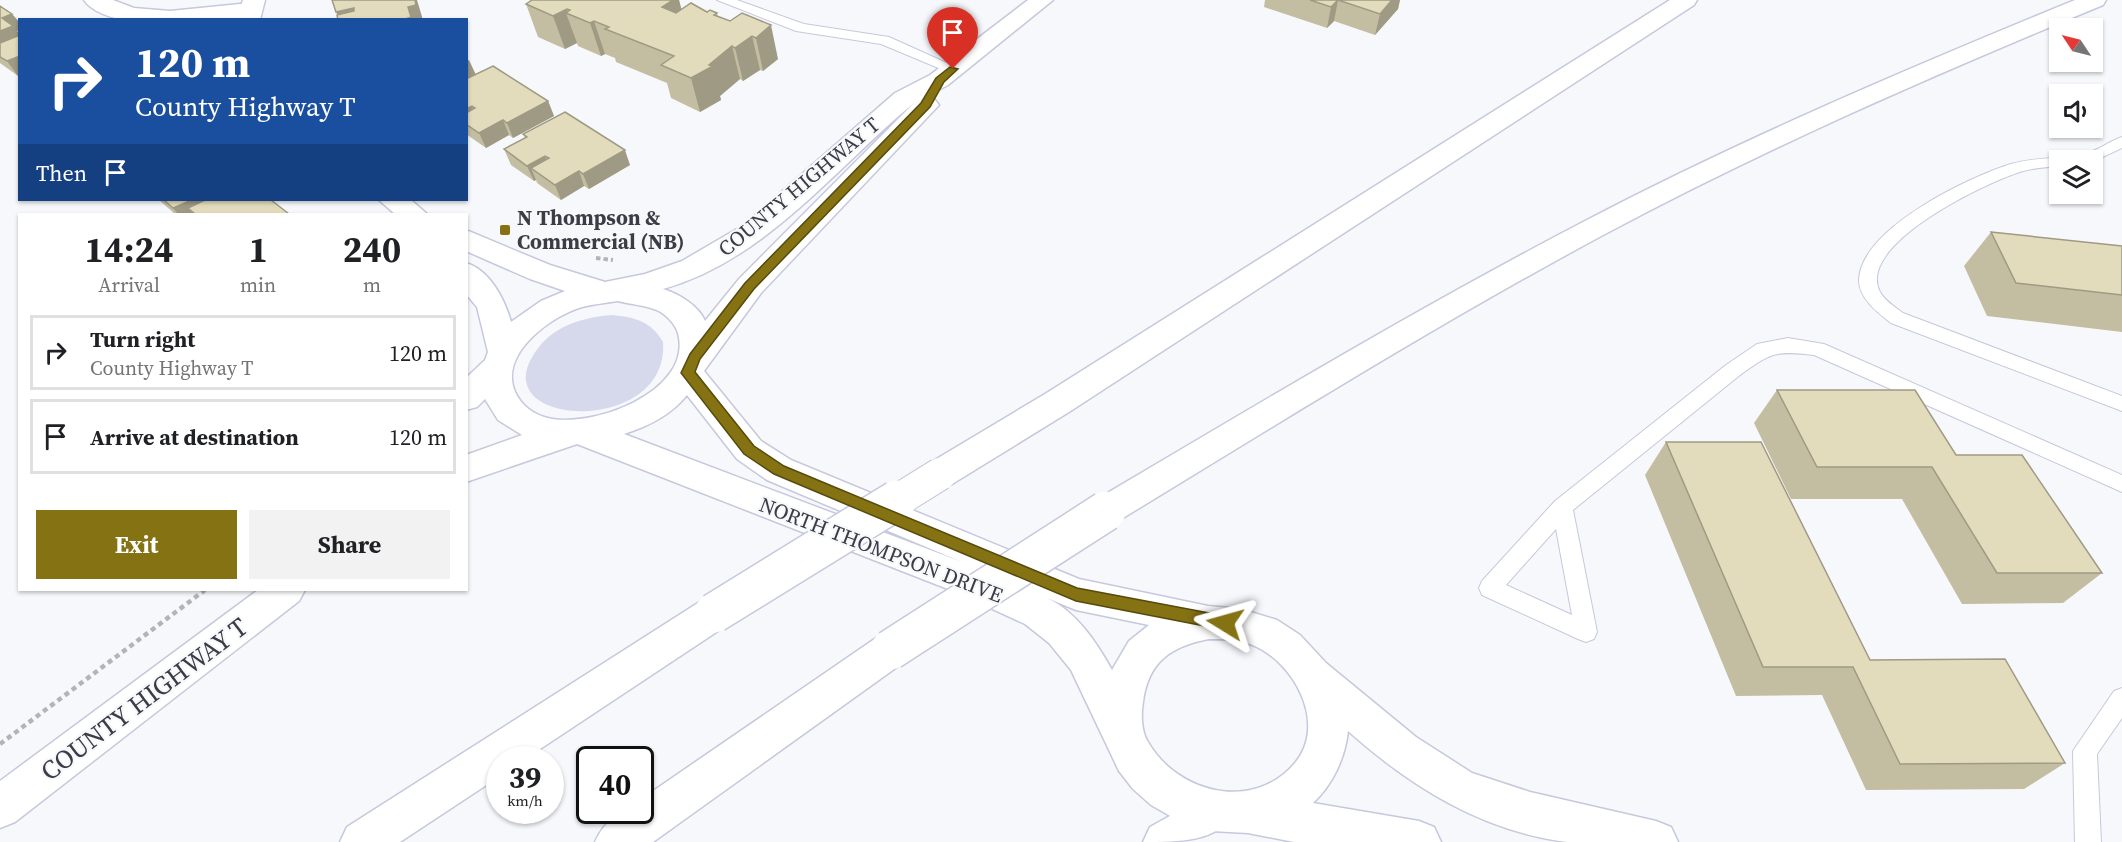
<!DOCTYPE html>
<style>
:root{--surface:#fff;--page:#f2f2f2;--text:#202124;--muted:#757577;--line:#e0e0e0;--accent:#847213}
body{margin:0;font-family:"Source Serif 4",serif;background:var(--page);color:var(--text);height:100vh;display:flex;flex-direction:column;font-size:22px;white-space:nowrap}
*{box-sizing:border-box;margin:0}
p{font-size:20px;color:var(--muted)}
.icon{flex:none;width:33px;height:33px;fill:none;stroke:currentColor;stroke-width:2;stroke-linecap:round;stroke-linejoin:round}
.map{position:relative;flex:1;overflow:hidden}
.drawer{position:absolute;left:18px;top:213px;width:450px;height:378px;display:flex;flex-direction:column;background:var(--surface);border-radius:0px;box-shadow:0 2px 4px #0004}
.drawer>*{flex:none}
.banner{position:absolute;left:18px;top:18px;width:450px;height:183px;border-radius:0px;box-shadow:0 2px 4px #0004;background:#1a4fa0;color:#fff;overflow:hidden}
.needle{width:39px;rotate:305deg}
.fabs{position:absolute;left:2049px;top:18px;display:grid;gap:12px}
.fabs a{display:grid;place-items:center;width:54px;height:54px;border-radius:0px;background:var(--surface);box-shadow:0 2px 4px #0004;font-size:30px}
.speed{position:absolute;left:486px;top:746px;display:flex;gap:12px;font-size:30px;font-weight:700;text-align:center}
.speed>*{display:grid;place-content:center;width:78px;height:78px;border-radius:50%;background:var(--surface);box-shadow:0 2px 4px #0004;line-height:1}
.speed small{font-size:15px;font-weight:400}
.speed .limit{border:3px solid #111;border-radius:9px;background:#fff;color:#111}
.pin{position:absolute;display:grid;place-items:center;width:51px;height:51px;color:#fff;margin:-62px -26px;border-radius:50% 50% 50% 0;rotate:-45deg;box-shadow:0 0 6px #0007}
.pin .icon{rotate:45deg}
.me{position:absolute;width:66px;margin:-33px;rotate:278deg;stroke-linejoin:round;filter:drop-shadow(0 0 4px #0008)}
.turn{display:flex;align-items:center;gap:21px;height:126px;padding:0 18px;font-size:27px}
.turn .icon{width:78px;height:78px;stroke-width:2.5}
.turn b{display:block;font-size:42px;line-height:51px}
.then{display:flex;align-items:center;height:57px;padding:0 18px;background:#0003;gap:12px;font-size:22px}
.eta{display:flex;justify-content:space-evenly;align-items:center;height:102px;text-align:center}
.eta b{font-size:36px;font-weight:700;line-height:42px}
.button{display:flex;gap:12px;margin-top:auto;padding:12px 18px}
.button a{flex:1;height:69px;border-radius:0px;background:var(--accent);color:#fff;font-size:24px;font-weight:700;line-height:69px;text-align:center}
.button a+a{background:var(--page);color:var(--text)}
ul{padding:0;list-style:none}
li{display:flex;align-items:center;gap:18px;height:75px;margin:0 12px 9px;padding:0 6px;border:3px solid var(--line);border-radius:0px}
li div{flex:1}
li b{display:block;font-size:22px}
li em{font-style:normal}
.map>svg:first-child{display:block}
.green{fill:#d6d8ec}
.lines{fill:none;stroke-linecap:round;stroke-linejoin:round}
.lane-casing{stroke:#c6c8dd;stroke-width:2}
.street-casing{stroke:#c6c8dd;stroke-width:3}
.secondary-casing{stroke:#c6c8dd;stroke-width:3}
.highway-casing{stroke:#c6c8dd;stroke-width:3}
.path-far1{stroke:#b3b4b9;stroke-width:4;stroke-dasharray:4.5 3;stroke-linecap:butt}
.path{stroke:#b3b4b9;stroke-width:4.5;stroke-dasharray:5 4;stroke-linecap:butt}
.lane{fill:#fff;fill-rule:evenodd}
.street{fill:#fff;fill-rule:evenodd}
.secondary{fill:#fff;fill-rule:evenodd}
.highway{fill:#fff;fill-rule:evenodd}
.highway-bridge-far1-casing{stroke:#c6c8dd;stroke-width:34;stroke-linecap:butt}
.highway-bridge-casing{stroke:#c6c8dd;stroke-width:42;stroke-linecap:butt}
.highway-bridge-far1{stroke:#fff;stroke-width:32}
.highway-bridge{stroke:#fff;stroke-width:39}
.wall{fill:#c3bda2}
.shaded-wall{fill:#9f9a84}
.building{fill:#e3dcbc;stroke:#9f9a84;stroke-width:1.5}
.route{fill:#847213;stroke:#564a0c;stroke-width:1.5}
.poi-dot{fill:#847213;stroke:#f7f8fc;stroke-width:2}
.labels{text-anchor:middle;stroke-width:4.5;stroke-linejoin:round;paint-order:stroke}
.street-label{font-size:21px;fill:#3b3c44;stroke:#f7f8fc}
.poi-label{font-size:21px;font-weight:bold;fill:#3b3c44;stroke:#f7f8fc;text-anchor:start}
.near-street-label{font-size:26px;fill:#3b3c44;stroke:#f7f8fc}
</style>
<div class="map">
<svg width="2122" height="842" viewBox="0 0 2122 842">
<rect width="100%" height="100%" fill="#f7f8fc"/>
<path class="green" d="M612,315C635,317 652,322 663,342C670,439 474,428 539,347C556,325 585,317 612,315Z"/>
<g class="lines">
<defs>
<path id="lane" d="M717,0H737L804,24L889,37L960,69L953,73L948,72L881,44L796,31Z
M2122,137V148L2092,162L2060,160V166C2047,167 2035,168 2023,171C1989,181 1855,244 1880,292C1885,301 1895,307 1903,313L2122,396V411L1891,323C1878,313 1858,298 1859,279C1862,228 1969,177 2011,164C2035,157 2060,159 2084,154C2098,151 2109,141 2122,137Z
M1788,338L1824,344L2122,475V492L1814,355C1775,350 1771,353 1740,375L1573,510L1597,632L1594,639L1586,642L1578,639L1482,595L1479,588L1482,581L1555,501L1726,365L1757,344ZM1556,529L1572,615L1506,585Z
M2122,688V718L2097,754L2101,842H2075L2073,751L2114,691Z"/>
<path id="street" d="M84,0H113L134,8L170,11L250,3L258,5L262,10L258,15C227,23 158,23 124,20C111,18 91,11 84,0Z"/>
<path id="secondary" d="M243,0H265L260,20H236Z
M1028,0H1053L948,85L923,98L935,100L939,105L761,293L704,371L761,441L791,460L1079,579L1208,606L1241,609L1277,620L1300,635L1326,663L1416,737L1472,773L1530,792L1656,821L1671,827L1678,842C1642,842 1602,842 1567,842C1482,831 1411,787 1348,731C1345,758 1333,784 1313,803L1419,821L1434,827L1441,842H1294L1248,833L1211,831L1172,817L1151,805L1133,789L1119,771L1071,670L1049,643L1025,624L953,591L577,444L466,482V455L522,435L498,420L485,399L477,407L466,410V378L485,360L488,352L477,307L466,294V263C490,270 505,300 511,322L541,301L565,291L530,279L466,251V230L550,265L605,282L645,274L682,261L742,226L895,93L930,75ZM914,103L739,279L705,321C699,306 679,294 663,289C766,260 834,169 914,103ZM618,301C629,304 643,305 654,309C664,312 675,323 678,333C694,392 589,431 544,417C529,412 517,401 513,386C504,350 552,316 582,307C594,304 606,303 618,301ZM687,395L737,459L767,480L962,562L624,434C649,426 671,415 687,395ZM1047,598L1076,610L1149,625L1129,641L1112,670C1097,643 1076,611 1047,598ZM1209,639C1222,639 1237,639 1250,644C1294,660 1328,724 1295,763C1254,812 1178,794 1148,742C1141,731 1141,714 1143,702C1148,662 1171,646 1209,639Z
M379,200H411L427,214H395Z
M258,590H305L299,601L15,822L0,828V781Z"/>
<path id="highway" d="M1670,0H1697L1694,5L1069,412L952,484L940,488L928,484L923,474L928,464L1045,394Z
M2075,0H2106L2103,5C1934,75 1766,148 1605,234C1439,323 1279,423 1118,521L1106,525L1094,521L1088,511L1094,501C1256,405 1418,308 1585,221C1744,138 1909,68 2075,0Z
M714,597L727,601L733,613L727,625L525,759H500V776L400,842H340L347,827L701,601Z
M890,633L904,638L909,650L904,662L653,842H595C604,822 619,810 640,810V800L876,638Z
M1213,792L1228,798L1234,813C1218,842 1179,842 1143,842L1150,827Z"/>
</defs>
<use href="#lane" class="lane-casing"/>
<use href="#street" class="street-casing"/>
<use href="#secondary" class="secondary-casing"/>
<use href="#highway" class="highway-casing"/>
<path class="path-far1" d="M596,258L613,260"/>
<path class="path" d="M0,744L205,590"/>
<use href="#lane" class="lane"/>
<use href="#street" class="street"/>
<use href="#secondary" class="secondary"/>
<use href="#highway" class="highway"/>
<defs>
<path id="highway-bridge-far1" d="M895,502L940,474"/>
<path id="highway-bridge" d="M714,613L897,500
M890,650L1106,511"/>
</defs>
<use href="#highway-bridge-far1" class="highway-bridge-far1-casing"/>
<use href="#highway-bridge" class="highway-bridge-casing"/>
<use href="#highway-bridge-far1" class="highway-bridge-far1"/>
<use href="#highway-bridge" class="highway-bridge"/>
</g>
<path class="wall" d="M532,0H679L681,9L717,13L718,16L730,21L742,13L778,59L763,71L760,70L743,81L740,79L720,96L721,100L700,112L671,98L667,83L616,62L615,58L605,54L601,56L578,46L577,43L565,49L538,37L526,4Z
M1265,0H1400L1398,9L1375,35L1334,21L1327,28L1264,7Z
M0,6L12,14L20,23V30L17,31L18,76L0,63Z
M466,58L476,75L548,101L554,116L513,138L509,135L486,148L466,134Z
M523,134L630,165L589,189L584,186L561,200L537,183L536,180L534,181L511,165L504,149L525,138Z
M159,200H271L289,214H175Z
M1991,232L2122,246V332L1987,316L1964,266Z
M1777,390L1956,455L2102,573L2063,603L1962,604L1902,499H1791L1754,423Z
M1666,442L1870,660L2065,763L2024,789L1866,790L1822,695L1736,696L1645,475Z"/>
<path class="shaded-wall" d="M415,0H417L423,20H403L408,7Z
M660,0H679L687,30L671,40Z
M1338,0L1334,21L1327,28L1331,7Z
M1392,0H1400L1398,9L1375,35L1380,14Z
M354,8L359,20H340L336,12Z
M567,9L568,14L566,13L577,43L565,49L553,16Z
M12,14L20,23V30L17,31L20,34V43L0,51V31L2,18Z
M594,21L605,54L601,56L590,23Z
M771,25L778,59L763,71L756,38Z
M752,36L760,70L743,81L735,48Z
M732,46L740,79L720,96L721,100L700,112L691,78Z
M20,56V75L18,76L7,61Z
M469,60L476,75L466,80V61Z
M548,101L554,116L513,138L507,123Z
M472,106L479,121L466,124V109Z
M503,120L509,135L486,148L479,133Z
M625,150L630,165L589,189L583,174Z
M545,156L551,171L531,168L536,180L534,181L527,166Z
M579,171L584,186L561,200L555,185Z
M192,200H233L188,208L193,214H178L173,208Z"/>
<path class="building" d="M332,0H415L416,5L408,7L411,17L403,20H338L337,15L354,11V8L336,12Z
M532,0H673L662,7L676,13L691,3L707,12L710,10L717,13L714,15L730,21L742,13L771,25L756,38L752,36L735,48L732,46L709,65L713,66L691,78L661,65L674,56L605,29L609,27L594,21L590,23L566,13L570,10L567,9L553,16L526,4Z
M1310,0H1392L1380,14L1338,0L1331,7Z
M0,6L12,14L2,18L13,26L0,31Z
M20,35V56L7,61L0,57V43Z
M493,66L548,101L507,123L503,120L479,133L466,124V113L475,108L472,106L466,109V79Z
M565,112L625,150L583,174L579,171L555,185L531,168L549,158L545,156L527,166L504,149L527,137L523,134Z
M164,200H192L173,208Z
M205,200H271L289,214H195L188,208Z
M1991,232L2122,246V295L2016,283Z
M1777,390H1915L1956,455H2022L2102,573H1997L1932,467H1817Z
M1666,442H1761L1870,660L2005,659L2065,763L1900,764L1853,667H1763Z"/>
<path class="route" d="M950,67L958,69L944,82L930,107L754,289L700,359L695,372L754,446L784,466L1077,588L1225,616L1230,618L1233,623L1230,628L1225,630L1076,601L774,474L744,454L681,373L690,354L745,283L921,103L936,78Z"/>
<rect class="poi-dot" x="499" y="224" width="12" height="12" rx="3"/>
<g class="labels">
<g class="street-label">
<text transform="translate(799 187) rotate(-40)" y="7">COUNTY HIGHWAY T</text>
<text transform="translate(881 550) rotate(21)" y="7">NORTH THOMPSON DRIVE</text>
</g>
<g class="poi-label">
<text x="517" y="225">N Thompson &amp;<tspan x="517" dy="24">Commercial (NB)</tspan></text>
</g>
<g class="near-street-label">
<text transform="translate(144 699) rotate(-37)" y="9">COUNTY HIGHWAY T</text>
</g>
</g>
</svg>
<div class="fabs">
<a><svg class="needle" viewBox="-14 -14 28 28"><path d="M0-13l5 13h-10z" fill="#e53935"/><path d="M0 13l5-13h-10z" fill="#757577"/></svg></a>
<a><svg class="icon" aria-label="sound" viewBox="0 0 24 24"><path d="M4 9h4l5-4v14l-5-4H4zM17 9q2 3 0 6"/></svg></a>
<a><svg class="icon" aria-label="layers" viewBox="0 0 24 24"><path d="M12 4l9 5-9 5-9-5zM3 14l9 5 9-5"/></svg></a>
</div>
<div class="speed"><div>39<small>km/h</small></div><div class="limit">40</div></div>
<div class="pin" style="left:953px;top:69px;background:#d93025"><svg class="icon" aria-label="arrive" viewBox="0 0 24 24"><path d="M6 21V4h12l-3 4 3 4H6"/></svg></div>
<svg class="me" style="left:1225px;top:623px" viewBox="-20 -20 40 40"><path d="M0-17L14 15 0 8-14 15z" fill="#847213" stroke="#fff" stroke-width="4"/></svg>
<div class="banner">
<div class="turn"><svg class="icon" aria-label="right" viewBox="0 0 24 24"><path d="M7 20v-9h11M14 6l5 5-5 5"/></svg><div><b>120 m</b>County Highway T</div></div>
<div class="then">Then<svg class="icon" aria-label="arrive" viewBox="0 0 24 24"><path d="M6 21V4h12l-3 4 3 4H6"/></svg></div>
</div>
<section class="drawer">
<div class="eta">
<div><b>14:24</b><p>Arrival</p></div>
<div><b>1</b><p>min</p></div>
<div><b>240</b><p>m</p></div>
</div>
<ul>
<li><svg class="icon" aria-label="right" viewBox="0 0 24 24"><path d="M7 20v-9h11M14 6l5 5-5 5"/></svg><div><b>Turn right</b><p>County Highway T</p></div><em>120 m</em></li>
<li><svg class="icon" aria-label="arrive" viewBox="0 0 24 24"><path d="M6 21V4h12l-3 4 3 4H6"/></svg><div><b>Arrive at destination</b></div><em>120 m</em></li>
</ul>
<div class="button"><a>Exit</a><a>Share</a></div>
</section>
</div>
